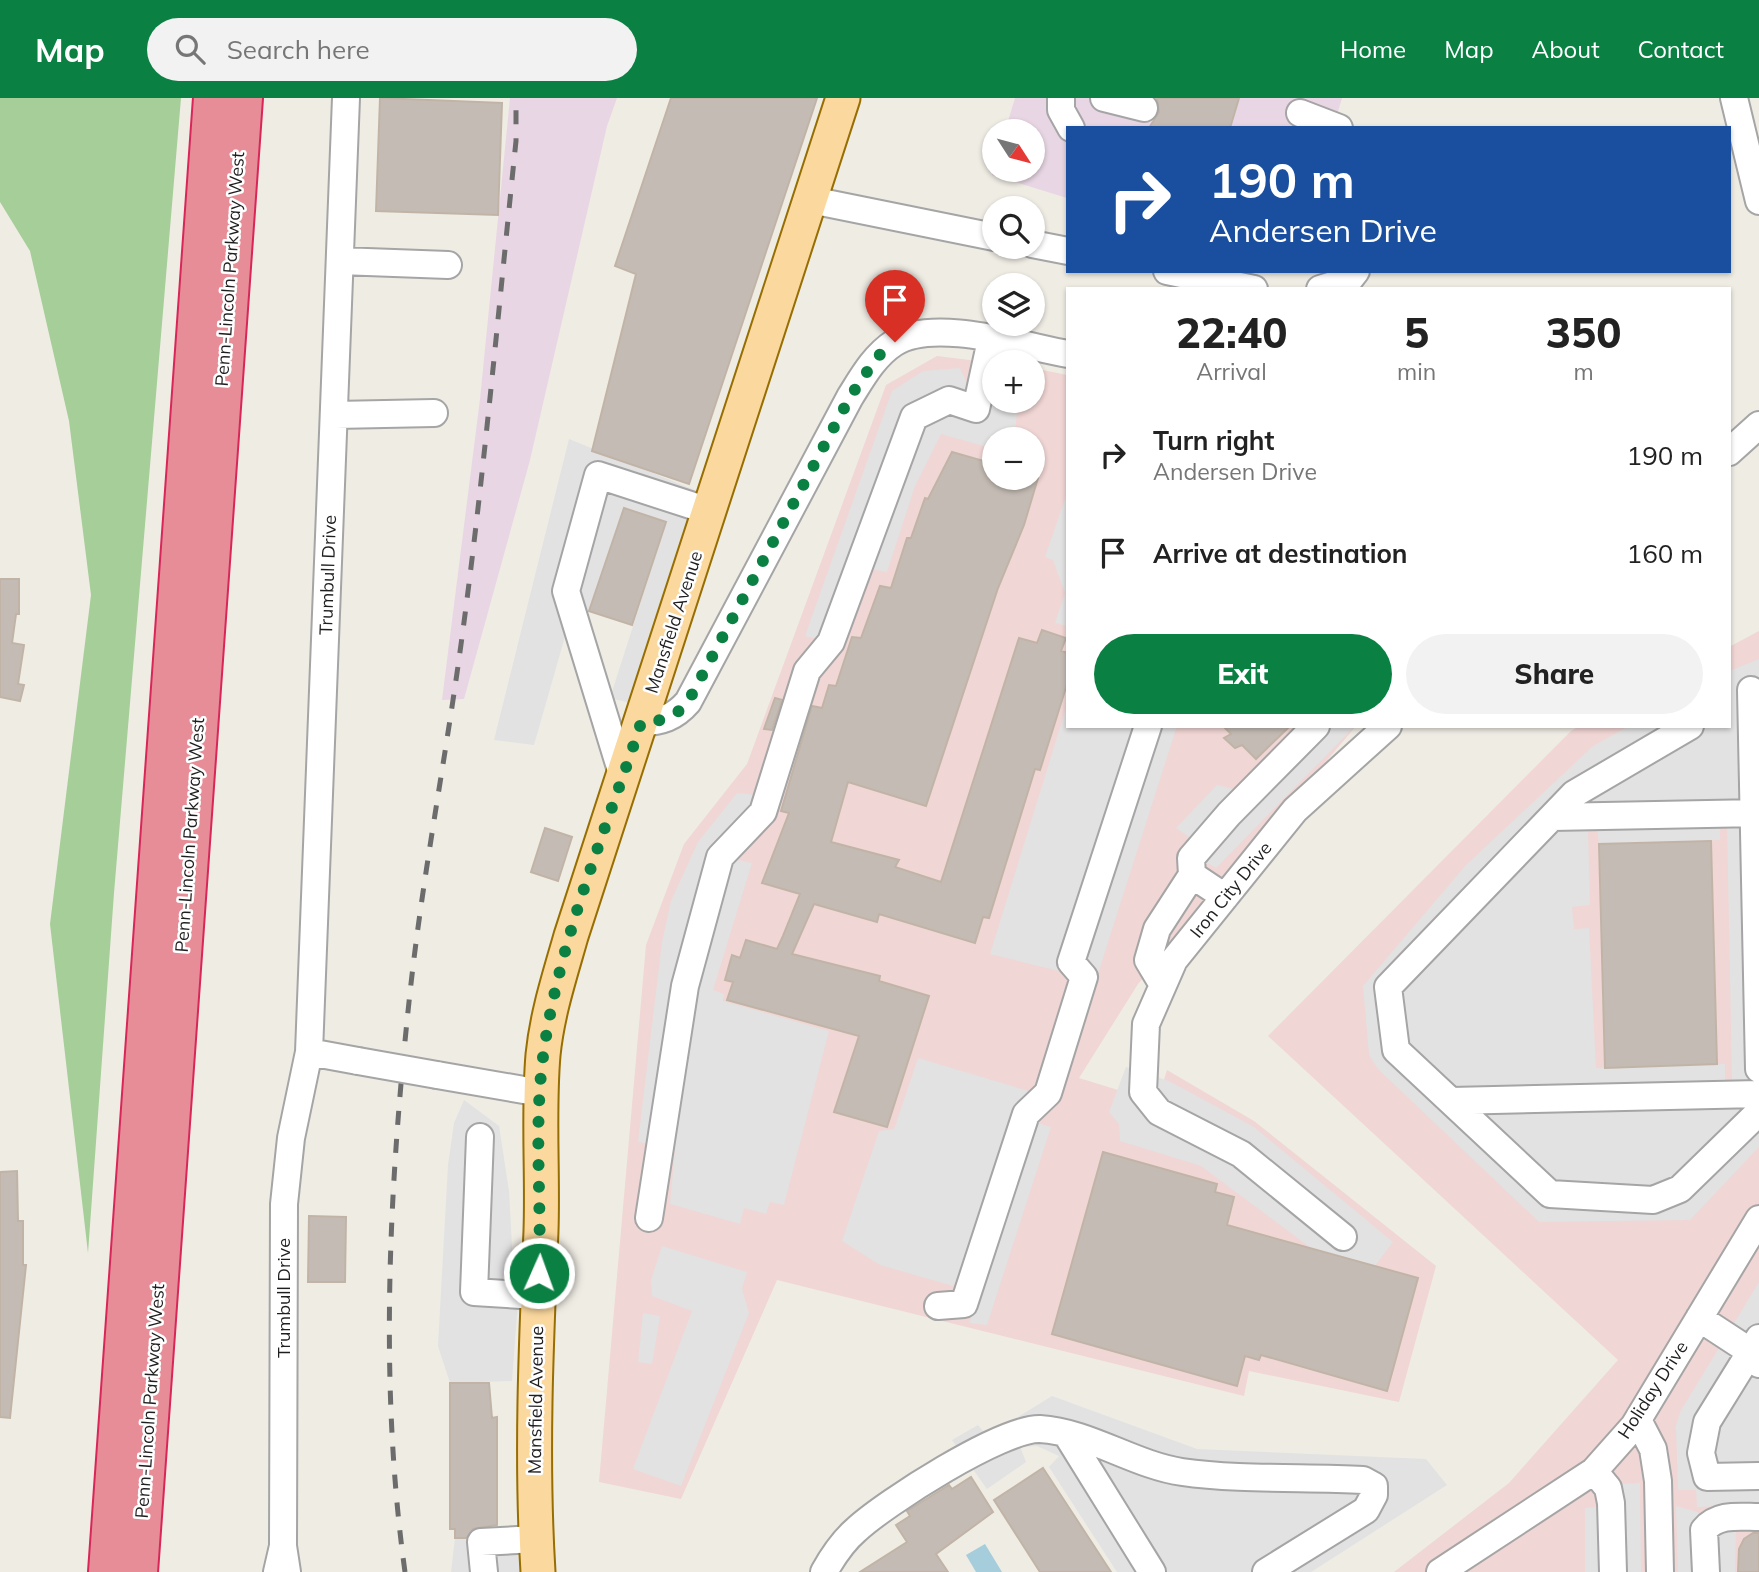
<!DOCTYPE html>
<meta charset="utf-8">
<style>
:root{--surface:#fff;--page:#f2f2f2;--text:#222;--muted:#767676;--accent:#0b8043}
body{margin:0;font-family:Mulish,sans-serif;background:var(--page);color:var(--text);height:100vh;display:flex;flex-direction:column;font-size:26px;white-space:nowrap}
*{box-sizing:border-box;margin:0}
p{font-size:23px;color:var(--muted)}
.icon{flex:none;width:38px;height:38px;fill:none;stroke:currentColor;stroke-width:2;stroke-linecap:round;stroke-linejoin:round}
.map{position:relative;flex:1;overflow:hidden}
.panel{position:absolute;left:1066px;top:189px;width:665px;height:441px;display:flex;flex-direction:column;background:var(--surface);border-radius:0px;box-shadow:0 2px 5px #0004}
.panel>*{flex:none}
.banner{position:absolute;left:1066px;top:28px;width:665px;height:147px;border-radius:0px;box-shadow:0 2px 5px #0004;background:#1a4fa0;color:#fff;overflow:hidden}
.needle{width:46px;rotate:126deg}
.buttons{position:absolute;left:982px;top:21px;display:grid;gap:14px}
.buttons a{display:grid;place-items:center;width:63px;height:63px;border-radius:50%;background:var(--surface);box-shadow:0 2px 5px #0004;font-size:35px}
.pin{position:absolute;display:grid;place-items:center;width:60px;height:60px;color:#fff;margin:-72px -30px;border-radius:50% 50% 50% 0;rotate:-45deg;box-shadow:0 0 7px #0007}
.pin .icon{rotate:45deg}
.me{position:absolute;width:77px;margin:-38px;rotate:2deg;stroke-linejoin:round;filter:drop-shadow(0 0 5px #0008)}
.turn{display:flex;align-items:center;gap:24px;height:147px;padding:0 28px;font-size:32px}
.turn .icon{width:91px;height:91px;stroke-width:2.5}
.turn b{display:block;font-size:49px;line-height:60px}
.eta{display:flex;justify-content:space-evenly;align-items:center;height:119px;text-align:center}
.eta b{font-size:42px;font-weight:800;line-height:49px}
.button{display:flex;gap:14px;margin-top:auto;padding:14px 28px}
.button a{flex:1;height:80px;border-radius:42px;background:var(--accent);color:#fff;font-size:28px;font-weight:800;line-height:80px;text-align:center}
.button a+a{background:var(--page);color:var(--text)}
ul{padding:0;list-style:none}
li{display:flex;align-items:center;gap:21px;height:98px;padding:0 28px}
li div{flex:1}
li b{display:block;font-size:26px}
li em{font-style:normal}
header{display:flex;align-items:center;gap:42px;box-sizing:border-box;height:98px;padding:0 35px;background:var(--accent);color:#fff}
header strong{font-size:33px}
nav{display:flex;gap:38px;margin-inline-start:auto;font-size:24px}
.search{width:490px;height:63px;background:var(--page);display:flex;align-items:center;gap:18px;box-sizing:border-box;padding:0 24px;border-radius:38px;color:var(--muted);font-size:26px}
.map>svg:first-child{display:block}
.commercial{fill:#f0d6d4;fill-rule:evenodd}
.industrial{fill:#e8d6e4}
.forest{fill:#a6ce99}
.parking{fill:#e2e2e2;fill-rule:evenodd}
.water{fill:#a5cddc}
.building{fill:#c4bcb4;stroke:#c1b4a7;stroke-width:2}
.lines{fill:none;stroke-linecap:round;stroke-linejoin:round}
.minor-casing{stroke:#a5a5a5;stroke-width:30}
.major-casing{stroke:#976e01;stroke-width:37}
.highway-casing{stroke:#d92659;stroke-width:42}
.minor{stroke:#fff;stroke-width:26}
.major{stroke:#fbd89e;stroke-width:33}
.highway{stroke:#e68d98;stroke-width:38}
.rail{stroke:#6c6c6c;stroke-width:5;stroke-dasharray:14 14;stroke-linecap:butt}
.minor-bridge-casing{stroke:#a5a5a5;stroke-width:30;stroke-linecap:butt}
.minor-bridge{stroke:#fff;stroke-width:26}
.route{stroke:#0b8043;stroke-width:12;stroke-dasharray:0 21.6}
.labels{text-anchor:middle;stroke-width:5;stroke-linejoin:round;paint-order:stroke}
.street-label{font-size:18px;fill:#1e1e1e;stroke:#fff}
</style>
<header>
<strong>Map</strong>
<div class="search"><svg class="icon" aria-label="search" viewBox="0 0 24 24"><circle cx="10" cy="10" r="6"/><path d="M15 15l6 6"/></svg>Search here</div>
<nav><a>Home</a><a>Map</a><a>About</a><a>Contact</a></nav>
</header>
<div class="map">
<svg width="1759" height="1474" viewBox="0 0 1759 1474">
<rect width="100%" height="100%" fill="#efece4"/>
<path class="commercial" d="M937,258L994,265V303H1032L1033,270L1067,277L1068,628H1356L1138,886L1079,980L1157,1004L1167,972L1254,1023L1436,1168L1399,1304L1249,1273L1244,1298L777,1182L681,1401L599,1384L646,847L684,746L747,666L886,287ZM994,341H1032V380H994Z
M1759,533V1474H1394L1509,1385L1618,1262L1268,938L1571,633L1579,628H1729V549Z"/>
<path class="industrial" d="M510,0H617L607,28L530,362L464,601L442,602L480,301Z
M1015,0H1342L1333,30H1068L1067,100L992,77L994,70L1032,72V33H1005Z"/>
<path class="forest" d="M0,0H181L114,795L88,1155L50,826L91,497L69,323L30,153L0,104Z"/>
<path class="parking" d="M960,270L966,283L994,277V303H1018L1015,336L997,335L994,351L941,336L915,388L887,474L848,467L821,542L805,538L892,293L923,273Z
M569,341L702,395L631,605L610,600L666,425L624,411L589,513L566,535L534,647L494,642Z
M1067,395V528L1055,525L1065,495L1053,462L1045,459Z
M1759,561V1049L1690,1122L1539,1124L1378,971L1369,957L1363,888L1466,767L1593,648L1629,628H1729V573ZM1720,726H1727L1732,983L1725,982V966L1596,970L1589,830L1574,831L1572,809L1590,807L1588,730H1597L1599,746L1720,742Z
M1067,607L1068,628H1177L1096,882L990,856Z
M1301,628H1355L1216,770L1183,750L1189,739L1176,730L1217,687L1233,691Z
M737,695L758,697L712,756L752,765L713,892L724,896L723,903L829,933L784,1107L770,1104L766,1116L744,1110L740,1126L670,1106L675,1050L638,1044L662,844L671,803L698,744Z
M918,960L1032,994L1034,1024L1051,1029L987,1227L969,1225L983,1187L958,1179L953,1188L880,1167L842,1143L879,1033L894,1031Z
M1126,969L1169,983L1254,1029L1393,1144L1375,1168L1311,1150L1201,1068L1120,1043L1119,1026L1109,1014Z
M464,1002L499,1028L509,1093L513,1166L520,1176L512,1283L450,1285L438,1248L448,1067L454,1025Z
M662,1148L747,1174L742,1191L749,1215L681,1388L633,1371L692,1213L652,1198L651,1182Z
M1759,1184V1407L1697,1409L1696,1392H1678L1676,1328L1680,1314Z
M643,1215L660,1218L652,1266L638,1264Z
M1052,1298L1197,1351L1426,1361L1447,1387L1311,1474H1117L1049,1369L1059,1358L1037,1348L1020,1349L1026,1364L987,1391L952,1342L978,1327L987,1338Z
M1640,1385L1641,1474H1585V1410L1596,1409L1599,1401L1617,1386Z
M1676,1408L1698,1414L1716,1430L1736,1431L1735,1474H1678Z
M516,1429L520,1474H451L455,1440H476Z"/>
<path class="water" d="M985,1446L1002,1474H976L966,1457Z"/>
<path class="building" d="M380,0L502,5L498,117L376,113Z
M671,0H817L689,386L592,353L636,176L615,168Z
M1157,0H1239L1230,30H1149L1159,14Z
M952,354L994,366V380H1038L1024,427L998,490L926,708L848,684L831,744L899,762L895,769L941,784L1019,540L1037,545L1042,532L1066,540L1061,553L1068,555V583L1040,672L1035,671L989,820L983,819L975,845L879,816L877,824L814,806L792,856L880,878L879,883L929,898L887,1029L834,1014L859,938L727,902L733,884L725,882L732,857L740,860L746,842L777,851L783,838L800,796L762,785L789,715L781,713L812,608L822,610L829,587L836,588L852,539L861,540L880,488L891,490L907,440H911L925,400L928,401Z
M624,410L666,424L632,527L589,513Z
M0,481H19V516H16L12,545L24,547L18,586L24,587L20,603L0,599Z
M775,600L782,602L772,632L764,631Z
M1223,628H1290L1256,661L1242,647L1235,650L1224,640L1231,636Z
M545,730L572,739L558,783L531,774Z
M1711,743L1717,966L1605,970L1599,746Z
M1103,1054L1217,1086L1215,1094L1234,1099L1227,1127L1418,1180L1387,1293L1261,1257L1259,1262L1245,1258L1237,1288L1052,1236Z
M17,1073L18,1123H23V1167H26L10,1320L0,1319V1074Z
M309,1118L346,1119L345,1184H308Z
M450,1285H489L492,1320L497,1319V1427L473,1431L466,1440H455V1431H450Z
M1043,1370L1111,1474H1040L994,1402Z
M971,1379L993,1414L936,1456L948,1474H860L907,1444L896,1427L910,1418L907,1413L949,1387L952,1391Z
M1753,1435H1759V1474H1738L1739,1451L1744,1441Z"/>
<g class="lines">
<defs>
<path id="minor" d="M1061,0V12L1071,30
M1104,0L1144,10
M1734,0L1759,103
M1300,15L1339,30
M811,102L994,139
M1032,146L1068,153
M340,163L448,167
M1167,173L1254,191
M1320,191L1349,182L1356,173
M335,317L434,315
M1729,354L1759,327
M1751,592L1759,971
M641,625C662,623 674,620 688,604L850,299C862,280 874,258 894,245C933,219 1023,248 1068,256
M1690,628L1574,696L1388,889L1396,952L1550,1096L1653,1102L1680,1091L1759,1014
M623,679L566,493L598,377L709,413
M1552,719L1759,715
M1225,799L1192,777L1191,760L1229,716L1316,628
M1163,887L1148,862L1157,831L1192,777
M309,954L358,963
M437,977L541,995
M1451,1003L1759,996
M480,1039L474,1194L538,1198
M649,1120L685,888L720,759L763,714L807,573L831,544L914,319L949,302L976,311L991,242
M1343,1139L1241,1056L1159,1014L1143,994L1146,926L1174,862L1295,712L1388,628
M938,1208L964,1206L1026,1016L1048,995L1084,879L1071,864L1148,628
M1699,1220L1751,1254L1759,1266
M1759,1240L1707,1324L1701,1355L1707,1379L1759,1378
M1638,1322L1653,1351L1658,1383L1660,1474
M1067,1337L1152,1474
M1594,1373L1608,1390L1611,1405L1613,1474
M283,1448L284,1106L291,1040L309,954L346,0
M277,1474L283,1448L287,1474
M484,1474L481,1444L536,1441
M824,1474C833,1458 842,1444 856,1432C885,1405 1002,1330 1040,1331C1089,1334 1134,1367 1182,1374C1237,1382 1306,1379 1363,1382L1374,1388V1397L1366,1412L1266,1474
M1440,1474L1594,1373L1634,1328L1759,1121
M1706,1474L1704,1432C1718,1415 1740,1419 1759,1419"/>
<path id="major" d="M538,1474C531,1360 536,1247 541,1133C543,1074 538,1016 543,957C547,916 560,877 571,838L843,0"/>
<path id="highway" d="M108,1474L213,0
M138,1474L243,0"/>
</defs>
<use href="#minor" class="minor-casing"/>
<use href="#major" class="major-casing"/>
<use href="#highway" class="highway-casing"/>
<use href="#minor" class="minor"/>
<use href="#major" class="major"/>
<use href="#highway" class="highway"/>
<path class="rail" d="M405,1474C379,1287 389,1091 409,904C421,789 443,675 459,561C483,389 498,216 516,43V0"/>
<defs>
<path id="minor-bridge" d="M358,963L437,977"/>
</defs>
<use href="#minor-bridge" class="minor-bridge-casing"/>
<use href="#minor-bridge" class="minor-bridge"/>
</g>
<g class="lines">
<path class="route" d="M539,1175C542,1102 533,1024 544,952C560,840 606,732 641,625C662,623 674,620 688,604L850,299L877,259L895,244"/>
</g>
<g class="labels">
<g class="street-label">
<text transform="translate(230 171) rotate(-86)" y="6">Penn-Lincoln Parkway West</text>
<text transform="translate(328 477) rotate(-88)" y="6">Trumbull Drive</text>
<text transform="translate(674 524) rotate(-72)" y="6">Mansfield Avenue</text>
<text transform="translate(190 737) rotate(-86)" y="6">Penn-Lincoln Parkway West</text>
<text transform="translate(1231 792) rotate(-51)" y="6">Iron City Drive</text>
<text transform="translate(284 1200) rotate(-90)" y="6">Trumbull Drive</text>
<text transform="translate(1653 1292) rotate(-57)" y="6">Holiday Drive</text>
<text transform="translate(536 1302) rotate(-89)" y="6">Mansfield Avenue</text>
<text transform="translate(150 1303) rotate(-86)" y="6">Penn-Lincoln Parkway West</text>
</g>
</g>
</svg>
<div class="buttons">
<a><svg class="needle" viewBox="-14 -14 28 28"><path d="M0-13l5 13h-10z" fill="#e53935"/><path d="M0 13l5-13h-10z" fill="#767676"/></svg></a>
<a><svg class="icon" aria-label="search" viewBox="0 0 24 24"><circle cx="10" cy="10" r="6"/><path d="M15 15l6 6"/></svg></a>
<a><svg class="icon" aria-label="layers" viewBox="0 0 24 24"><path d="M12 4l9 5-9 5-9-5zM3 14l9 5 9-5"/></svg></a>
<a>+</a>
<a>−</a>
</div>
<div class="pin" style="left:895px;top:244px;background:#d93025"><svg class="icon" aria-label="arrive" viewBox="0 0 24 24"><path d="M6 21V4h12l-3 4 3 4H6"/></svg></div>
<svg class="me" style="left:539px;top:1175px" viewBox="-20 -20 40 40"><circle r="17" fill="#0b8043" stroke="#fff" stroke-width="3"/><path d="M0-11L8 9 0 5-8 9z" fill="#fff"/></svg>
<div class="banner">
<div class="turn"><svg class="icon" aria-label="right" viewBox="0 0 24 24"><path d="M7 20v-9h11M14 6l5 5-5 5"/></svg><div><b>190 m</b>Andersen Drive</div></div>
</div>
<section class="panel">
<div class="eta">
<div><b>22:40</b><p>Arrival</p></div>
<div><b>5</b><p>min</p></div>
<div><b>350</b><p>m</p></div>
</div>
<ul>
<li><svg class="icon" aria-label="right" viewBox="0 0 24 24"><path d="M7 20v-9h11M14 6l5 5-5 5"/></svg><div><b>Turn right</b><p>Andersen Drive</p></div><em>190 m</em></li>
<li><svg class="icon" aria-label="arrive" viewBox="0 0 24 24"><path d="M6 21V4h12l-3 4 3 4H6"/></svg><div><b>Arrive at destination</b></div><em>160 m</em></li>
</ul>
<div class="button"><a>Exit</a><a>Share</a></div>
</section>
</div>
